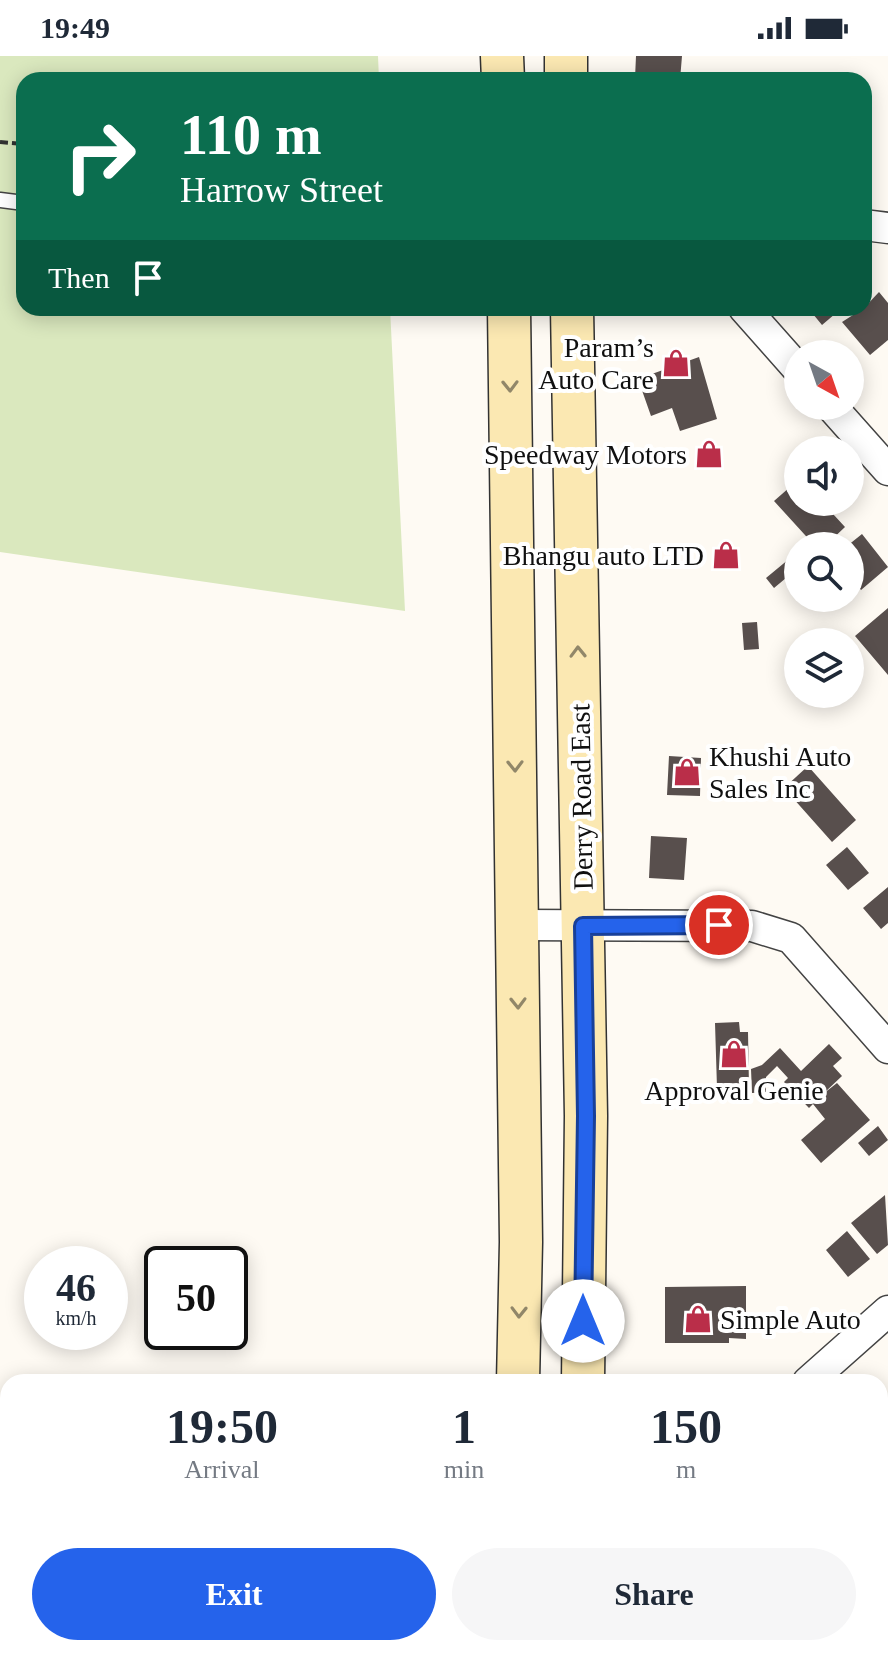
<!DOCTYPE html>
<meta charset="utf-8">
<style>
:root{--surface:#fff;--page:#f6f6f7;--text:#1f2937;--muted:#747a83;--accent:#2563eb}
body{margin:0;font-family:Georgia,serif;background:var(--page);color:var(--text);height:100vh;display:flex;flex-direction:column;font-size:30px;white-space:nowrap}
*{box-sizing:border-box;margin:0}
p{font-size:26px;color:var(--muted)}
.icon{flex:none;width:44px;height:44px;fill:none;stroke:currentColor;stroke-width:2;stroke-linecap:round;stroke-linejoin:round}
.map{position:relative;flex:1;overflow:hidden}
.panel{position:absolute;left:0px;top:1318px;width:888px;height:282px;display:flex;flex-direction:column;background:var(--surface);border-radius:24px 24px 0 0;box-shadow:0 4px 20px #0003}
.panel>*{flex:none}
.hud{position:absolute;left:16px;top:16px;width:856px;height:244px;border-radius:24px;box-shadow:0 4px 20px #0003;background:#0b6e4f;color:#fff;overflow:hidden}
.needle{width:52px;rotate:140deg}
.tools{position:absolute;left:784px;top:284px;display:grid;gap:16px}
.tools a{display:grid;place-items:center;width:80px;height:80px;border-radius:50%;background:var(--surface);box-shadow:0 4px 20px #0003;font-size:40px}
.speed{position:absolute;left:24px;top:1190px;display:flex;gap:16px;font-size:40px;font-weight:700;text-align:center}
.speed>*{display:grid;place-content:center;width:104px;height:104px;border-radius:50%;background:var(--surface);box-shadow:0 4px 20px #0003;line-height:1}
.speed small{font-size:20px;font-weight:400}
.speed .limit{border:4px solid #111;border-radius:12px;background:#fff;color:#111}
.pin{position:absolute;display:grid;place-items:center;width:68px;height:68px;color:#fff;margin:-34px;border:4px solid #fff;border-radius:50%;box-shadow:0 2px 8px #0007}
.me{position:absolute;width:88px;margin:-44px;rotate:0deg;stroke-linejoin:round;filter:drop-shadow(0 0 6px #0008)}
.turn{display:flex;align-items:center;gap:28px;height:168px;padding:0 32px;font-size:36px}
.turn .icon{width:104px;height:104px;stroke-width:2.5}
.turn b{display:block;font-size:56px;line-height:68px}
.then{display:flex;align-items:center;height:76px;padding:0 32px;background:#0003;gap:16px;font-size:30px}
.eta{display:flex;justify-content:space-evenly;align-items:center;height:136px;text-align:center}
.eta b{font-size:48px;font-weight:700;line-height:56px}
.primary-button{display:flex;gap:16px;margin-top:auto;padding:16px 32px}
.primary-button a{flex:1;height:92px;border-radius:48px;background:var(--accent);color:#fff;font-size:32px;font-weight:700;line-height:92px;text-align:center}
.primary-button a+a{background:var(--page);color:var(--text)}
.status{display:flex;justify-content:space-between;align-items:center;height:56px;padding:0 40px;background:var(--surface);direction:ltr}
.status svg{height:22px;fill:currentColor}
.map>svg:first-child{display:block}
.green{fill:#dae8be}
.building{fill:#584f4d}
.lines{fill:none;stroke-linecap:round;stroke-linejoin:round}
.service-casing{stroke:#434343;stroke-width:17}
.minor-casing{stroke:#434343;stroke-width:33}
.secondary-casing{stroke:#323232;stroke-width:45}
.path{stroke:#323232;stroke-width:4;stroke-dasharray:8 4;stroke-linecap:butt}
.service{stroke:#fff;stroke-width:14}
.minor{stroke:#fff;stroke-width:30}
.secondary{stroke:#fbe8b2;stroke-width:42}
.oneway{stroke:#918769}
.route-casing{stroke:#184099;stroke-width:20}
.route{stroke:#2563eb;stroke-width:14}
.labels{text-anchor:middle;stroke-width:8;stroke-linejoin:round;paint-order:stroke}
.poi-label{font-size:28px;fill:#101010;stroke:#fff;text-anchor:end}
.street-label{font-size:28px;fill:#101010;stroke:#fff}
</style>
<div class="status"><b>19:49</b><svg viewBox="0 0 49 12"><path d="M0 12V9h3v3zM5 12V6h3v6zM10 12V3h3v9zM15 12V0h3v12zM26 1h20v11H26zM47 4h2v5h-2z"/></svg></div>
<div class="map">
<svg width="888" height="1599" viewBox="0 0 888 1599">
<rect width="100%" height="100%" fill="#fefaf3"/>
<path class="green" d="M0,0H378L379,24H24V252H390L405,555L0,496Z"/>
<path class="building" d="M636,0H682L680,24L635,22Z
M879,236L888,247V284L870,299L842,266L864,252Z
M808,252H842L822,269Z
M699,301L717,363L680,375L672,352L651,360L638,323Z
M798,424V446H822L845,471L825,490H815L774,445Z
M862,478L888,511L861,534L850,520V490H847Z
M789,503L798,512L774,532L766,522Z
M888,552V619L855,580Z
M757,566L759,593L744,594L742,567Z
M669,700L701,702L700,740L667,739Z
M808,710L856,764L832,786L784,732Z
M651,780L687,782L684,824L649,822Z
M847,791L869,817L848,834L826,809Z
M888,831V867L881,873L863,852Z
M739,966L740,976H748L749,1032H717L715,967Z
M829,988L842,1002L833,1010L842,1020L823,1038L837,1027L870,1064L821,1107L801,1084L825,1063L813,1048L809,1052L784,1026L788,1022L777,1010L766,1021V1036L752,1037L751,1013L762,1009L780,992L801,1015Z
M878,1070L888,1084L869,1100L858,1087Z
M885,1139L888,1189L877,1198L851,1167Z
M847,1175L870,1203L848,1221L826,1194Z
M746,1230V1283L729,1282V1287H665V1231Z
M884,1402L888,1406V1443L880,1451V1406Z"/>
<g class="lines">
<defs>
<path id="service" d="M0,144L24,147"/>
<path id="minor" d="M864,169L888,172
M744,252L798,313
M831,350L888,414
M517,869L752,870L791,882L888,992
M808,1326L888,1255
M880,1556L888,1565"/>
<path id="secondary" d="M502,0L503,24
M566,0V24
M509,252L521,1186L518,1326
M572,252L586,1060L583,1326
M515,1599V1592
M579,1599V1592"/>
</defs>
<use href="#service" class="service-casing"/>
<use href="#minor" class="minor-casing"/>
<use href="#secondary" class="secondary-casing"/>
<path class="path" d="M0,86L24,88"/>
<use href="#service" class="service"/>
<use href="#minor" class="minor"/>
<use href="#secondary" class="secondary"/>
</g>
<defs><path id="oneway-chevron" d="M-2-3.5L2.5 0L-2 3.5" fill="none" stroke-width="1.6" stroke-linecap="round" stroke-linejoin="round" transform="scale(2)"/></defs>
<g class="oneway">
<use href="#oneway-chevron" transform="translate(510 330) rotate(89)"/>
<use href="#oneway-chevron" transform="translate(578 596) rotate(-91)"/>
<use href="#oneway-chevron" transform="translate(515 710) rotate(89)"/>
<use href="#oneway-chevron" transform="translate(518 947) rotate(89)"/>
<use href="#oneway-chevron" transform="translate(519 1256) rotate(91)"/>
</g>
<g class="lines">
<defs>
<path id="route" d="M583,1265L586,1060L583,870L719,869"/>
</defs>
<use href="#route" class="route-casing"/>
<use href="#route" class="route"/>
</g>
<defs>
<symbol id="shop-bare" viewBox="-9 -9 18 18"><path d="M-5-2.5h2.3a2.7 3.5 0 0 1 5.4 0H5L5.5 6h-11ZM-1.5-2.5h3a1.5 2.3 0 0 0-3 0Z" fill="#ba2e49" stroke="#fff" stroke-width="2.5" paint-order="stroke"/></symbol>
</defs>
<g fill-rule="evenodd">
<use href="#shop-bare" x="656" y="287" width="40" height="40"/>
<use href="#shop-bare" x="689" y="378" width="40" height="40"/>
<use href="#shop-bare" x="706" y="479" width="40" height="40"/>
<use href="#shop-bare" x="667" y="696" width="40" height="40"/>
<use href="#shop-bare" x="714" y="978" width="40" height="40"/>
<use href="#shop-bare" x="678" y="1243" width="40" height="40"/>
</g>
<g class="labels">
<g class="poi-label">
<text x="654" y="301">Param’s<tspan x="654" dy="32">Auto Care</tspan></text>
<text x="687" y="408">Speedway Motors</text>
<text x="704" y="509">Bhangu auto LTD</text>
<text x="709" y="710" text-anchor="start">Khushi Auto<tspan x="709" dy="32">Sales Inc</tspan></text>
<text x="734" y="1044" text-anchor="middle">Approval Genie</text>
<text x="720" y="1273" text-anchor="start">Simple Auto</text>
</g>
<g class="street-label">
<text transform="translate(581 741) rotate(-91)" y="10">Derry Road East</text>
</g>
</g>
</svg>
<div class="tools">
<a><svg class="needle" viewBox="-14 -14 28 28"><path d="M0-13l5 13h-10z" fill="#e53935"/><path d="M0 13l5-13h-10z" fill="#747a83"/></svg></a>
<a><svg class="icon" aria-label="sound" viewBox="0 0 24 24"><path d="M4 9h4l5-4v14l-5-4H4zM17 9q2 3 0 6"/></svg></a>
<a><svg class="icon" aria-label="search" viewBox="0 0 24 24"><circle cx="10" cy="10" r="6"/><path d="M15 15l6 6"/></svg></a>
<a><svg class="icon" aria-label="layers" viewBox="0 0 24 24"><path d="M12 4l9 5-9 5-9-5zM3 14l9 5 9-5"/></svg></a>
</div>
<div class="speed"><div>46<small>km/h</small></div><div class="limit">50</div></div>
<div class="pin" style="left:719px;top:869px;background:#d93025"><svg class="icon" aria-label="arrive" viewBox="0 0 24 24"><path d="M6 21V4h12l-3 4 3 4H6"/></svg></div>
<svg class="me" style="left:583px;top:1265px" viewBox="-20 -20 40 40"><circle r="19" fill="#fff"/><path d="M0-13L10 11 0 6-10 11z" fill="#2563eb"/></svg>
<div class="hud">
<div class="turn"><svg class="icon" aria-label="right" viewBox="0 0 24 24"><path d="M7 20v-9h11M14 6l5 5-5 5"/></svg><div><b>110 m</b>Harrow Street</div></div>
<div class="then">Then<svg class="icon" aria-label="arrive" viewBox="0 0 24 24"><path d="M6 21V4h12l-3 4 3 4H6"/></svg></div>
</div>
<section class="panel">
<div class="eta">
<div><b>19:50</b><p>Arrival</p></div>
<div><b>1</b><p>min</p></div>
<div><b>150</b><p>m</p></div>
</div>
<div class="primary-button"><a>Exit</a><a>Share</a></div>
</section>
</div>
